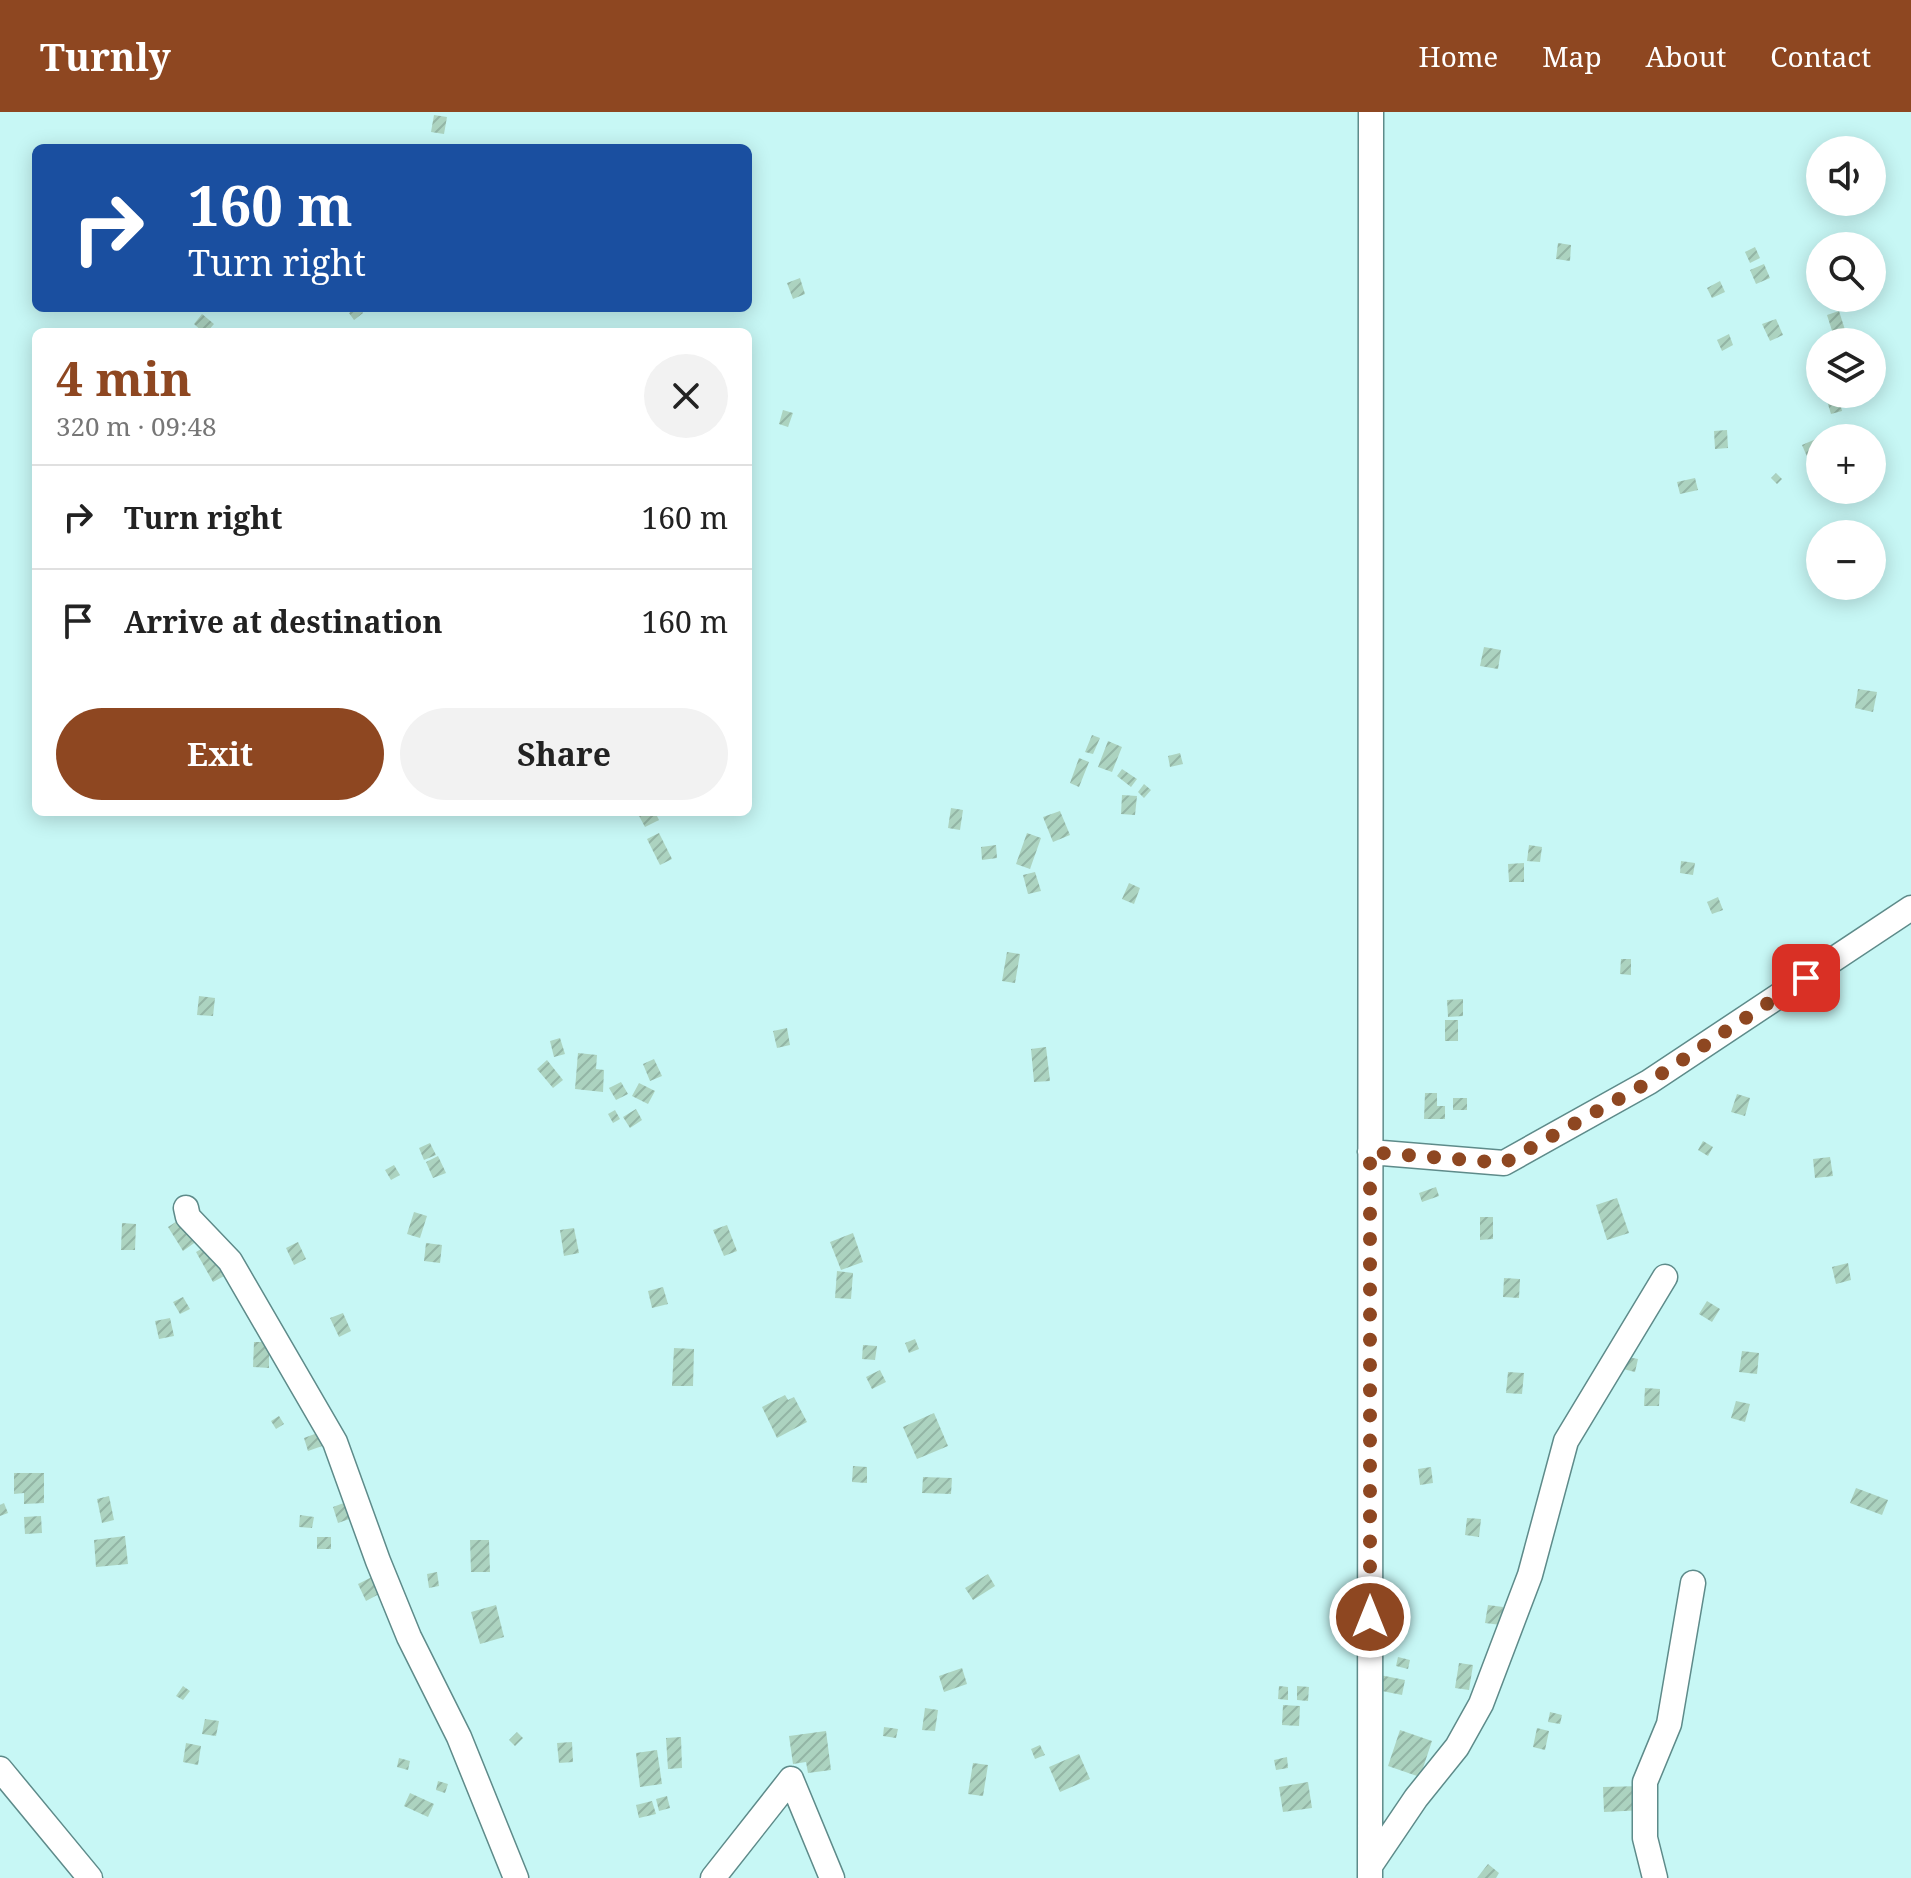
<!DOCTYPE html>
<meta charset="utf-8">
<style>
:root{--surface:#fff;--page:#f2f2f2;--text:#222;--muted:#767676;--line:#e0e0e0;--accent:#8e4721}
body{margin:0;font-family:"Noto Serif",serif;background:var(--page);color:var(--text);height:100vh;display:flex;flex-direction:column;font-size:30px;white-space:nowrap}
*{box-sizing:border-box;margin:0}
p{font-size:26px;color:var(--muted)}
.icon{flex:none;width:44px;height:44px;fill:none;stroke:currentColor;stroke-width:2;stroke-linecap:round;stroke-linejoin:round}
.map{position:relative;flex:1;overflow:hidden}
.drawer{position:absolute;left:32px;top:216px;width:720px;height:488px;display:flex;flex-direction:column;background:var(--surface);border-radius:12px;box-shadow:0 4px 20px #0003}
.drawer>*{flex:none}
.guide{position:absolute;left:32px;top:32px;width:720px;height:168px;border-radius:12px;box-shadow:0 4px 20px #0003;background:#1a4fa0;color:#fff;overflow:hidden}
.buttons{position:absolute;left:1806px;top:24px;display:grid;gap:16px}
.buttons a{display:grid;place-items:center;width:80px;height:80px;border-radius:50%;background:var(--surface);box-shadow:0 4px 20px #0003;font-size:40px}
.pin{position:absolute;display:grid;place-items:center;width:68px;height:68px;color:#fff;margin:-34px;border-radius:16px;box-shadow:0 4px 12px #0006}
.me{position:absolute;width:88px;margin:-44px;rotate:0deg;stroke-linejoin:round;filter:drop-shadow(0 0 6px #0008)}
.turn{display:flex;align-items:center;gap:28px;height:168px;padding:0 24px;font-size:36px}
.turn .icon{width:104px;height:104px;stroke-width:2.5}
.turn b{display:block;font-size:56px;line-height:68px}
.round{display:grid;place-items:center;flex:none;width:84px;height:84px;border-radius:42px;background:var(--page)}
.summary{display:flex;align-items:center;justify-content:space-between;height:136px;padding:0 24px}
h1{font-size:48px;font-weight:700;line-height:60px;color:var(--accent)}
.cta{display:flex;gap:16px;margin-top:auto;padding:16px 24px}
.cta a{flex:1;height:92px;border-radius:48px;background:var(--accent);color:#fff;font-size:32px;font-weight:700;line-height:92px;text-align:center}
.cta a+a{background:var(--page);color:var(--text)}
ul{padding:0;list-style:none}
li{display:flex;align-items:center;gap:24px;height:104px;padding:0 24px;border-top:2px solid var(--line)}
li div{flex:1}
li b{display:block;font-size:30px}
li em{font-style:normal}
header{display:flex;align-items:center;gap:48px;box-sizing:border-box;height:112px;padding:0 40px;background:var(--accent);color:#fff}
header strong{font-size:38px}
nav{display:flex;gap:44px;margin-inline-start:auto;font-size:28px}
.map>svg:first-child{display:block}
.building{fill:url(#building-hatch)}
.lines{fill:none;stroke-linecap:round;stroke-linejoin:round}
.minor-casing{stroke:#5e8b8a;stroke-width:27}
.minor{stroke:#fff;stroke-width:24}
.route{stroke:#8e4721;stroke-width:14;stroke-dasharray:0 25.2}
</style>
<header>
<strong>Turnly</strong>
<nav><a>Home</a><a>Map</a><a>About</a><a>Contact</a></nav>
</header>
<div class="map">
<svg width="1911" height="1766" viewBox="0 0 1911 1766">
<defs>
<pattern id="building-hatch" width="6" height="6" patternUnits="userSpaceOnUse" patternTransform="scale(2)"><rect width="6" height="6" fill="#acd3c0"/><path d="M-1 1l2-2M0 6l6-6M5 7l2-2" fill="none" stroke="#93b5a5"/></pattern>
</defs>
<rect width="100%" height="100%" fill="#c7f7f5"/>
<path class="building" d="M434,3L447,5L444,22L431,20Z
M1558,131L1571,133L1570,149L1556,147Z
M1755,135L1760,146L1750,151L1745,140Z
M1764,152L1770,166L1756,172L1750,158Z
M800,166L805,182L793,187L787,171Z
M1720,169L1725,180L1712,186L1707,176Z
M355,196H359L363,201L354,208L349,201Z
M1839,199L1846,221L1834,225L1827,203Z
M202,202L214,212L207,220H203L194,212Z
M1776,207L1783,223L1770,229L1762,212Z
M1729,222L1733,233L1722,239L1717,228Z
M1839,286L1842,299L1831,302L1827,289Z
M783,298L793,301L788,315L779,312Z
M1727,318L1728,336L1715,337L1714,319Z
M1816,327L1820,344L1809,349L1802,333Z
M1776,361L1782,367L1777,372L1771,366Z
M1695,366L1698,378L1680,382L1677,370Z
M1826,474H1840L1839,483L1825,481Z
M1484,535L1501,538L1498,557L1480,554Z
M1858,577L1877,580L1873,600L1855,596Z
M1092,623L1100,626L1093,642L1085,640Z
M1108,629L1122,635L1112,660L1098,655Z
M1180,641L1183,652L1170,655L1168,644Z
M1079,646L1089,650L1079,675L1070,671Z
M1122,657L1137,667L1131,675L1117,664Z
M1144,672L1151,678L1144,686L1138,680Z
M1122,683L1137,684L1135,703L1121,702Z
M951,696L963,698L960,718L948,716Z
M1060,699L1070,723L1053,730L1043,705Z
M642,700H655L659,708L645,715L638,702Z
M659,721L672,747L660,753L647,727Z
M1027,721L1041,726L1030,757L1016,752Z
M996,733L997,746L982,748L981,735Z
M1529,733L1542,735L1540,750L1527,749Z
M1681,749L1695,751L1693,763L1680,761Z
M1524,751V770H1509L1508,752Z
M1035,760L1041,779L1028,782L1023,763Z
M1129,771L1140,776L1134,792L1122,787Z
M1718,785L1723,798L1712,802L1707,790Z
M1007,840L1020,842L1015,871L1002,869Z
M1621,847H1631V863L1620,862Z
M199,884L215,886L213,904L197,903Z
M1463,887V904L1448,905L1447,888Z
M1445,908H1458V929H1445Z
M787,916L790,933L777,936L773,919Z
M560,926L565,942L554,945L550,929Z
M1046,935L1050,969L1034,970L1031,937Z
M578,941L597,943L596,957L604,958L603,980L575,977Z
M654,947L662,964L650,969L643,952Z
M547,948L563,968L553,976L537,957Z
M621,970L628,982L616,988L609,976Z
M639,971L655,979L648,992L632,984Z
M1425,981H1437V994H1445V1007H1424Z
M1737,982L1750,986L1745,1004L1731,1000Z
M1453,986H1467V998H1453Z
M636,997L642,1008L630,1016L623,1005Z
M615,998L620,1007L613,1011L608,1002Z
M1703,1029L1713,1035L1708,1044L1698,1038Z
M430,1031L436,1043L424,1048L419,1036Z
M438,1044L446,1061L433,1066L426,1050Z
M1830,1045L1833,1064L1815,1066L1813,1047Z
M394,1053L400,1063L391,1068L385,1058Z
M1436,1075L1439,1084L1422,1090L1419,1081Z
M1617,1086L1629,1121L1607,1128L1596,1093Z
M414,1100L427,1104L420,1126L407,1122Z
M1480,1105H1493V1127L1480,1128Z
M182,1106L197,1129L183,1139L168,1115Z
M122,1111L136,1112L135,1138H121Z
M727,1113L737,1139L724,1144L713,1118Z
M574,1116L579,1141L564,1144L560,1118Z
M853,1121L863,1150L841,1158L830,1130Z
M298,1130L306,1147L294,1153L286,1136Z
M426,1131L442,1133L440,1151L424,1149Z
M208,1133L226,1163L213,1170L196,1140Z
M1848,1151L1851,1168L1836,1172L1832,1155Z
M837,1159L853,1161L851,1187L835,1186Z
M1504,1166L1520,1167L1519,1186L1503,1185Z
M663,1175L668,1192L652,1196L648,1179Z
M183,1185L190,1197L180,1202L173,1190Z
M1707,1189L1720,1197L1712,1210L1699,1202Z
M343,1201L351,1219L339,1225L330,1206Z
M170,1206L174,1224L159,1227L155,1209Z
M915,1227L919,1237L909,1241L905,1231Z
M254,1230H269V1256L253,1255Z
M863,1233L877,1234L875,1248L862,1247Z
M674,1236L694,1237L693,1274H672Z
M1742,1239L1759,1241L1757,1262L1739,1260Z
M1622,1244L1638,1247L1635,1260L1619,1256Z
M880,1258L886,1270L872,1277L866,1265Z
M1508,1260L1524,1261L1522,1282L1506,1281Z
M1645,1276L1660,1277L1659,1294H1644Z
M785,1283L788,1288L794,1285L807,1310L777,1326L762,1295Z
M1736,1289L1750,1292L1745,1310L1731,1306Z
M934,1301L948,1334L917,1347L903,1315Z
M279,1304L284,1312L276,1317L271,1309Z
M320,1320L325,1333L308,1339L304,1326Z
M853,1354L867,1355V1371L852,1370Z
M1431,1355L1433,1371L1420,1373L1418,1357Z
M14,1361H44V1391L24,1392V1381L14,1382Z
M923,1365L952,1366L951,1382L922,1381Z
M1856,1376L1888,1388L1882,1403L1850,1391Z
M109,1384L114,1408L102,1411L97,1387Z
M349,1389L355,1405L338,1411L333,1395Z
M4,1391L8,1401L0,1404V1393Z
M300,1403L314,1405L312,1416L299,1415Z
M41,1404L42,1421L25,1422L24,1405Z
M1467,1406L1481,1407L1479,1425L1465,1423Z
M125,1424L128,1452L96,1455L94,1428Z
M317,1425H331V1437H317Z
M470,1428H489L490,1460H471Z
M437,1460L439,1474L429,1476L427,1462Z
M988,1462L995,1474L973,1488L965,1476Z
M374,1464L381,1481L366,1489L358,1472Z
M496,1493L504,1525L480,1532L471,1500Z
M1488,1493L1503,1495L1501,1513L1485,1511Z
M1398,1545L1410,1548L1408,1557L1396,1554Z
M1459,1551L1473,1553L1469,1578L1455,1576Z
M962,1556L967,1572L944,1580L939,1564Z
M1380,1563L1405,1568L1402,1583L1377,1578Z
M183,1574L190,1579L183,1588L176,1584Z
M1279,1574L1288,1575V1588L1278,1587Z
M1297,1574L1309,1575L1308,1589L1297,1588Z
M1283,1593L1300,1594L1299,1614L1282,1613Z
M925,1596L938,1598L935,1619L922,1618Z
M1550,1600L1562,1603L1560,1612L1548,1610Z
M205,1607L219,1609L216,1624L202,1622Z
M884,1615L898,1617L896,1626L883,1624Z
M1537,1616L1549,1619L1545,1638L1533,1635Z
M1400,1618L1432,1629L1420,1665L1388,1654Z
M826,1619L831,1658L808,1661L806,1650L793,1652L789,1624Z
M517,1620L523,1626L515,1634L509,1628Z
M681,1625L682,1656L668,1657L666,1626Z
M572,1630L573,1650L559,1651L557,1631Z
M186,1631L201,1634L198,1653L183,1650Z
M1040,1633L1045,1643L1035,1647L1031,1637Z
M657,1638L662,1672L640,1675L636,1641Z
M1079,1642L1090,1667L1060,1680L1049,1655Z
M1287,1645L1288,1656L1276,1658L1274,1648Z
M399,1646L410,1649L408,1658L397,1655Z
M973,1651L988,1653L983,1684L968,1682Z
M438,1669L448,1672L445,1681L436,1678Z
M1308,1670L1312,1696L1283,1700L1279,1675Z
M1643,1674L1644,1698L1604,1700L1603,1675Z
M410,1681L434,1692L428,1705L404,1694Z
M667,1684L670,1696L659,1699L656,1687Z
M652,1689L656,1702L639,1706L636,1693Z
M1488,1752L1499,1761L1496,1766H1477Z"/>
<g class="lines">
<defs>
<path id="minor" d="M1370,1040L1504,1051L1649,970L1911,796
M186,1096L188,1105L230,1149L335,1330L378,1449L409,1525L459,1625L516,1766
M0,1657L90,1766
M791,1667L832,1766
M1370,1754L1416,1686L1457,1635L1481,1592L1530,1463L1566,1329L1665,1165
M713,1766L791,1667
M1370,1766L1371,0
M1655,1766L1645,1726V1670L1669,1612L1693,1471"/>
</defs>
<use href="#minor" class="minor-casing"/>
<use href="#minor" class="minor"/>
</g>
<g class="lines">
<path class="route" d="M1370,1505V1040L1504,1051L1649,970L1806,866"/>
</g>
</svg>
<div class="buttons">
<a><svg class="icon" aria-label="sound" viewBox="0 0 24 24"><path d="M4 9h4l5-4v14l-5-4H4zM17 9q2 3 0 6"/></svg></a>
<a><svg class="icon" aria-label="search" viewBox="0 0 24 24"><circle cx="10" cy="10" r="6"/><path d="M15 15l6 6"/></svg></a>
<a><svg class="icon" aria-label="layers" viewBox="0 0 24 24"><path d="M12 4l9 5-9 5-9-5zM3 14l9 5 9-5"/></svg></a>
<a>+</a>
<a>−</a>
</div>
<div class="pin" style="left:1806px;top:866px;background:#d93025"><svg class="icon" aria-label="arrive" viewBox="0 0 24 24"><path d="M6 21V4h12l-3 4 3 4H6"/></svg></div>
<svg class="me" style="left:1370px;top:1505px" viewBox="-20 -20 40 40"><circle r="17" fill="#8e4721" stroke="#fff" stroke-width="3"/><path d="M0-11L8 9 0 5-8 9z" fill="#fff"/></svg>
<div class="guide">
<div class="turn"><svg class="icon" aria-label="right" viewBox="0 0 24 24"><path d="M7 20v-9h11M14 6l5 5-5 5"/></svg><div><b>160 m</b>Turn right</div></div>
</div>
<section class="drawer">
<div class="summary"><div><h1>4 min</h1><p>320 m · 09:48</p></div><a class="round"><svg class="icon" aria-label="close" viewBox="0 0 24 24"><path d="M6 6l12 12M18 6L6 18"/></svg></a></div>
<ul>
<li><svg class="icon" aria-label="right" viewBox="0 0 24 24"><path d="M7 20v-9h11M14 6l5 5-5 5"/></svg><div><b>Turn right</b></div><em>160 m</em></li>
<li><svg class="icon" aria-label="arrive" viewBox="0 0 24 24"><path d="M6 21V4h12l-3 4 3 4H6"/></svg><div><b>Arrive at destination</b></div><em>160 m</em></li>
</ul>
<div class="cta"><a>Exit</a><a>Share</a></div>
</section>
</div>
